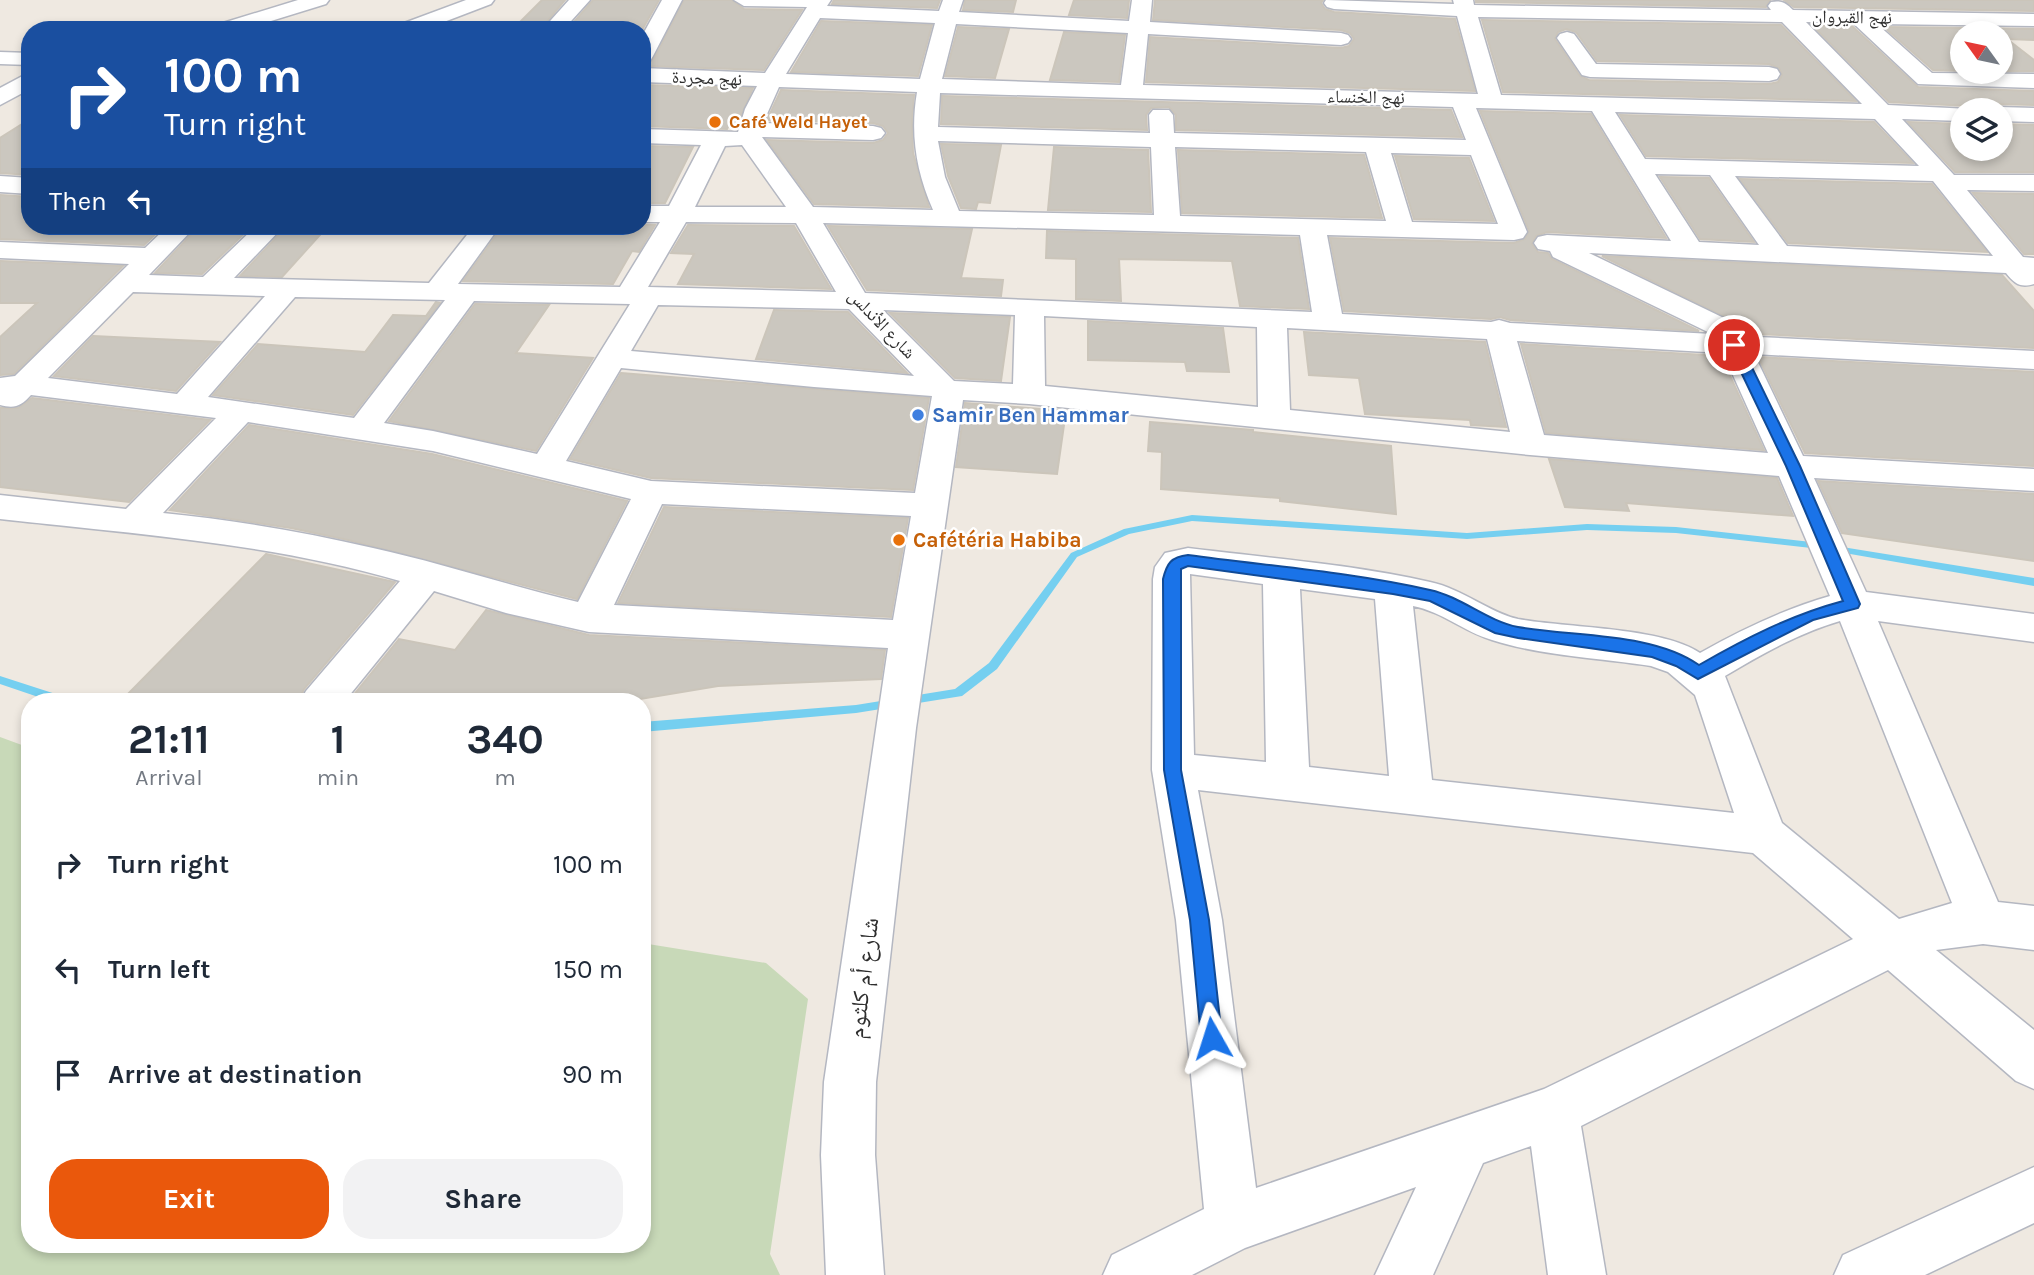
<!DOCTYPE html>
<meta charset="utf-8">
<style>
:root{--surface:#fff;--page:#f2f2f3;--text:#1f2937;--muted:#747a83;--accent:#ea580c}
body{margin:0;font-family:Karla,"Noto Naskh Arabic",sans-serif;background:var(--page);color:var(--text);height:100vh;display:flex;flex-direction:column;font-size:26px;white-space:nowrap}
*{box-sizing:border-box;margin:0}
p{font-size:23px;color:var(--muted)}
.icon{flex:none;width:38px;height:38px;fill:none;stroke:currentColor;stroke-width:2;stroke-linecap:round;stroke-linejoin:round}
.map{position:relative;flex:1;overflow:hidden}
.details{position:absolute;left:21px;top:693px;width:630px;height:560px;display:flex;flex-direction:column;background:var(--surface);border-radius:28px;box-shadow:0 4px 10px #0003}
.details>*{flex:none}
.top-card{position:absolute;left:21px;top:21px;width:630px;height:214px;border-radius:28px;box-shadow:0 4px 10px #0003;background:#1a4fa0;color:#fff;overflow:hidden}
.needle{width:46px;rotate:303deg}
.tools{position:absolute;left:1950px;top:21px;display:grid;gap:14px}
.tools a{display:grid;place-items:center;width:63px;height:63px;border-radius:50%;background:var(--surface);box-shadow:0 4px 10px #0003;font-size:35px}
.pin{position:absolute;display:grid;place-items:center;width:60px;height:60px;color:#fff;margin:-30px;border:4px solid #fff;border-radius:50%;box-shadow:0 2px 7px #0007}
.me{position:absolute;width:77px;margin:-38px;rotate:354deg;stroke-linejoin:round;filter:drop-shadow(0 0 5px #0008)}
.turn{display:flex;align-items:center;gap:24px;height:147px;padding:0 28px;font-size:32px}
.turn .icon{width:91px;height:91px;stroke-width:2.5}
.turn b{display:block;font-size:49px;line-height:60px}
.then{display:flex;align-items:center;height:66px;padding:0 28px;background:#0003;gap:14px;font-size:26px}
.eta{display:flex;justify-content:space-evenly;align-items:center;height:119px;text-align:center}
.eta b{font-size:42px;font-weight:700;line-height:49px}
.cta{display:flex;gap:14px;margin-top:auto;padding:14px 28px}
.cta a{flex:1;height:80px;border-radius:28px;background:var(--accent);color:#fff;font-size:28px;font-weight:700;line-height:80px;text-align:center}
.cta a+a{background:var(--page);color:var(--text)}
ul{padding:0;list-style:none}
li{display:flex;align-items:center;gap:21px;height:105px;padding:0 28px}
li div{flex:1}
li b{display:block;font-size:26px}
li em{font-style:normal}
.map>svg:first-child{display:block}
.cemetery{fill:#c8d9b8}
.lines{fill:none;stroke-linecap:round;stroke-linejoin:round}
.stream{fill:#75cff0;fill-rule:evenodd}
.building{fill:#cbc7bf;stroke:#cbc5ba;stroke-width:2;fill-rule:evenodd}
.minor-casing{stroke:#b4b7c1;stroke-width:3}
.minor{fill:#fff;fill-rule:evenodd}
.route{fill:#1a73e8;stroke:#114b97;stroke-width:2}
.food-dot{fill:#e8710a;stroke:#fff;stroke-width:2.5}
.shop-dot{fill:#3f7fe0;stroke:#fff;stroke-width:2.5}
.labels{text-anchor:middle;stroke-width:5;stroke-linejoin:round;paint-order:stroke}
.far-street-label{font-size:18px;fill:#2e2e2e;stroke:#fff}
.far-food-label{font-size:18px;font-weight:bold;fill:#c56008;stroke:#fff;text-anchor:start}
.shop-label{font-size:21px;font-weight:bold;fill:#366cbe;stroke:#fff;text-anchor:start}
.food-label{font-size:21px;font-weight:bold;fill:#c56008;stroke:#fff;text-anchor:start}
.near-street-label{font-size:24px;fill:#2e2e2e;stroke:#fff}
</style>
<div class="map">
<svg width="2034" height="1275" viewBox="0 0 2034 1275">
<rect width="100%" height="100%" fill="#efe9e1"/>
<path class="cemetery" d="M0,737L30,748V1244H642V943L766,963L808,999L770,1254L780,1275H0Z"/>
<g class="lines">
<path class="stream" d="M1192,515L1467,533L1587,524L1676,527L1820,543L1825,546L1820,549L1676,533L1587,530L1467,539L1192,521L1129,534L1077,557L997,669L962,696L856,713L642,732V722L856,705L955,689L989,663L1071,553L1124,529Z
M1836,546L2034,578V586L1833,551L1831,549L1833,547Z
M0,676L71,699L72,702H53L0,684Z"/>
</g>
<path class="building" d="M542,0H565L540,30H512Z
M593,0H659L642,30H567Z
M684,0H732L744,9L802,10L764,70L646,66L655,57Z
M834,0H940L937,8L832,4Z
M965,0H1016L1013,12L963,10Z
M1074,0H1129L1127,18L1069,15Z
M1155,0H1323L1321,3L1325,9L1334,12L1455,19L1475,91L1146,82L1150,37L1341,48L1349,46L1354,39L1350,33L1341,30L1153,20Z
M1476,0H1770L1766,7L1476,2Z
M1784,0H2034V11L1794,7Z
M1482,20L1781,25L1856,101L1503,92ZM1566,29L1576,32L1597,61L1769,64L1779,68L1782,75L1778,82L1769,84L1589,80L1580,76L1555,39L1558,32Z
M821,21L932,25L918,76L791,72Z
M1812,25L1852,26L1918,87L2034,91V105L2000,104L1988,110H1972L1970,106L1889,102Z
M958,27L1009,29L995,78L945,76Z
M1884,27L2034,29V40L2007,39L2034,60V71H2000V33H1962V71L1933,70Z
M1064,32L1125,35L1119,82L1050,80Z
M642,85L753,88L737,125H729L727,129L642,126Z
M781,90L914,95L912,123L913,153L929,207L814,204L767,140L873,143L883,140L888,133L883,126L873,123L767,120Z
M942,96L1451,110L1462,137L1176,130V115L1169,107L1151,108L1146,115L1147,130L941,124Z
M1480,111L1591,114L1666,238L1547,232L1536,236L1532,244L1538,252L1548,253L1552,259L1699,331L1510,320L1500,317L1491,319L1344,311L1330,238L1514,243L1525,239L1529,231Z
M1620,115L1874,122L1913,163L1646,156Z
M30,119V175L0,173V138Z
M1908,122L1962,124V149H2000V124L2034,125V172H1955Z
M941,144L1001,145L990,203L978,202L976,209L961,208L948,176Z
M642,146L693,147L665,203H642Z
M1054,147L1148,150L1151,212L1048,210Z
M1178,150L1364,155L1382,218L1182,213Z
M1395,156L1469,158L1494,221L1414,219Z
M1660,177L1709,178L1754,242L1700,239Z
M1740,179L1932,184L1987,252L1788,243Z
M1973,193L2034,194V254H2024Z
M0,195L30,197V226H164L144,245L0,239Z
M642,225H655L639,252L632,251L613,284L463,281L503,226Z
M688,225L794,226L831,289L678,284L694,254L671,253Z
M199,226H252L202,274L155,273Z
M287,226H328L282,277L240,276Z
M828,226L972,229L961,278L1003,280L1001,296L867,290Z
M1047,231L1298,238L1309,309L1240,306L1232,261L1119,259L1121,301L1076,299V259L1046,258Z
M1602,256L2002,275L2034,311V348L1759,334Z
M0,261L123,266L14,374L0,375V337L37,303H0Z
M436,302L440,303L353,415L213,395L258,344L365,352L393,315L426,316Z
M475,304L549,305L516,353L593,358L536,451L389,421Z
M774,310L848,312L907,373L756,359Z
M890,313L1010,317L1001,381L955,378Z
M1088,321L1223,328L1229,372L1187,371L1185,362L1088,360Z
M1304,332L1485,342L1506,427L1471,425L1470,420L1365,414L1359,378L1309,375Z
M93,336L135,338L220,342L176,391L54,376Z
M1521,344L1721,356L1764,450L1546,433Z
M1758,357L2034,372V466L1805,453Z
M621,373L929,398L913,490L651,478L570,459Z
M32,398L210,420L129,502L0,487V408H18Z
M965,403L1066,411L1057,474L956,467Z
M1150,422L1253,430V432L1391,446L1396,514L1280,501V498L1161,489L1162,452L1148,451Z
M249,425L432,454L627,501L577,599L348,540L291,528L170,510Z
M1549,459L1777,478L1793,516L1626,503L1629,511L1565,507Z
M1818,481L2034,494V561L1842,533Z
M664,507L908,518L891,617L618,603Z
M266,554L395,582L304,689L298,702H120Z
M486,610L589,635L885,650L881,679L718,686L622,702H348L399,639L455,650Z"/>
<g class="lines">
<defs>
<path id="minor" d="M298,0H329L326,4L242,30H210L213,26Z
M466,0H494L491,4L423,30H393L396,26Z
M569,0H590L563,30H542Z
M662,0H682L653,56L650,61L642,62V36Z
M734,0H831L827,6L939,11L943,0H963L959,12L1129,21L1132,0H1152L1150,22L1341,33L1348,35L1351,39L1348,43L1341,45L1148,34L1143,85L1478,94L1457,16L1334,9L1327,7L1324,3L1326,0L1454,4L1453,0H1473L1474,5L1771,10L1768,6L1771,2C1782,0 1786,3 1793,10L2034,14V26L1877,24L1932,73L2034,74V88L1918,84L1853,23L1806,22L1888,105L1970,109L1962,110V121L1902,119L1954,175H2034V191L1967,190L2023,257L2034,258V284C2020,288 2015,284 2006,273L1589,253L1755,333L1758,337L2034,351V369L1754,354L1803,456L2034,469V491L1814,478L1866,592L2034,614V642L1878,621L1998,902L2034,906V950L1983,944L1936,950L2034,1030V1089L2016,1081L1888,970L1581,1126L1606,1275H1548L1531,1146L1483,1163L1433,1275H1375L1416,1187L1245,1248L1192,1275H1103L1112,1255L1204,1209L1176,920L1152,770L1153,579L1155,567L1165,553L1188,548C1268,558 1351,564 1430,582C1463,589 1490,613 1518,619C1566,628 1662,627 1700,653C1741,630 1784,609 1830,596L1779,476L1530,455L1029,404L963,400L916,728L876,1082L875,1155L884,1275H826L821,1155L824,1082L888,648L589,632L506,613L434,591L344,702H300L306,691L400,581C270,543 134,534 0,519V495L126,509L216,418L31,395C21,406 15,409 0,405V378L15,376L129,264L0,258V242L145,248L168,226H196L149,275L203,277L256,226H284L234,278L429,283L474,226H500L458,284L620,287L660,222H642V206H669L701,145L642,143V129L738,132L745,109L757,86L642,82V68L765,73L807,7L744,6ZM1478,17L1782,22L1862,104L1501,95ZM820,18L935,23L920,79L786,74ZM956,24L1128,33L1121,85L942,79ZM779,87L917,92C910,134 916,171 933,210L813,207L762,137L873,140L881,138L885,133L881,128L873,126L763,123ZM940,93L1453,107L1466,140L1174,133L1173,115L1169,110H1153L1149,115L1150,133L938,127ZM1476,108L1592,111L1671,241L1547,235L1538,237L1534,243L1538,249L1550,251L1553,257L1712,334L1510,323L1499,320L1491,322L1342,314L1327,235L1514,240L1523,238L1527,232ZM1615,112L1875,119L1919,166L1645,159ZM938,141L1151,147L1154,215L959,211L945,177ZM742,145L786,207H695L725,146ZM1175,147L1366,152L1386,221L1180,216ZM1391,153L1471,155L1498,224L1412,222ZM1655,174L1710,175L1759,245L1699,242ZM1735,176L1933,181L1993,256L1787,246ZM686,222L796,223L836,292L648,287ZM823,223L1300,235L1312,312L865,293ZM133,292L265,296L177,394L48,378ZM295,297L445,300L354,418L208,397ZM474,301L630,304L537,454L433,431L384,423ZM658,305L849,309L914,376L631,351ZM883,310L1015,315L1013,384L954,381ZM1044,316L1257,327L1258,407L1045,386ZM1287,328L1487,339L1510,432L1290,410ZM1517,341L1723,353L1768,453L1544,435ZM621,368L814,387L932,396L915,493L651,481L566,461ZM248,422L433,451L631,499L578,602C509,586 442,563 373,548C304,532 234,520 163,513ZM662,504L911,516L893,620L614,605ZM1190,574L1263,584L1266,762L1194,755ZM1300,589L1375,599L1389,776L1309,767ZM1413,606C1443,612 1464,632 1492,640C1542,656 1598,658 1651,666L1668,672L1695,695L1734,813L1432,780ZM1840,621L1952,903L1899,919L1782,823L1725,676C1762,654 1799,633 1840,621ZM1198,790L1753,853L1853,939L1544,1089L1256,1188L1222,920Z
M1567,32L1574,34L1596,64L1769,67L1777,69L1780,74L1777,79L1769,81L1590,77L1582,75L1557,38L1560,34Z
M0,52L30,53V65L0,64Z
M30,72V89L0,105V88Z
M2000,107L2034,108V122L2000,121V110H1991Z
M0,176L30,178V194L0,192Z
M2034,1167V1223L1925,1275H1834L1843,1255Z"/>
</defs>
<use href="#minor" class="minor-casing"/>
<use href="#minor" class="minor"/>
</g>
<path class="route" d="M1734,341L1741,345L1800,466L1860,604L1858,608L1813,620L1698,679L1676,666L1652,657L1518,638L1495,633L1430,601L1393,594L1188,566L1181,569V770L1209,920L1222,1038L1219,1045L1212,1048L1205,1045L1201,1038L1190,920L1164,770L1163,579C1167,563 1171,557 1188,555C1268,566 1351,572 1430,590C1462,597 1487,621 1518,627C1574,637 1652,632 1699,665C1746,638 1791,615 1843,601L1786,466L1728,345Z"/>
<g class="food-dot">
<circle cx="715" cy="122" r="7"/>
<circle cx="899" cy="540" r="7"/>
</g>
<circle class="shop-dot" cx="918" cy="415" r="7"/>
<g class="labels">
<g class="far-street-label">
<text transform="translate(1852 17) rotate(1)" y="6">نهج القيروان</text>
<text transform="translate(707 78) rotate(2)" y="6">نهج مجردة</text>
<text transform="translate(1366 97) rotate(1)" y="6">نهج الخنساء</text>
<text transform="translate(882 324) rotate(46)" y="6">شارع الأندلس</text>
</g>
<g class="far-food-label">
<text x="729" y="128">Café Weld Hayet</text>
</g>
<g class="shop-label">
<text x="932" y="422">Samir Ben Hammar</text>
</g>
<g class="food-label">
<text x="913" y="547">Cafétéria Habiba</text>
</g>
<g class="near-street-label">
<text transform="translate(863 978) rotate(-83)" y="8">شارع أم كلثوم</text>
</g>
</g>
</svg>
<div class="tools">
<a><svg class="needle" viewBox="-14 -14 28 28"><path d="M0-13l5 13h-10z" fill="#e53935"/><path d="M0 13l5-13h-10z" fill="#747a83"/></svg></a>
<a><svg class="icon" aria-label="layers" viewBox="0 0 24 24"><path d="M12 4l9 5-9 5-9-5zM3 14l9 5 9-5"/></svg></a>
</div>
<div class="pin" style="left:1734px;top:345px;background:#d93025"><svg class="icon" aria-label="arrive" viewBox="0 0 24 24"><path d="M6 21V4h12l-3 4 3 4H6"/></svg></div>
<svg class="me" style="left:1212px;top:1038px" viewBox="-20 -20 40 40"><path d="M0-17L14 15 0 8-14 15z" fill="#1a73e8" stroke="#fff" stroke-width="4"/></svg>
<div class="top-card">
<div class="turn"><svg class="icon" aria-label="right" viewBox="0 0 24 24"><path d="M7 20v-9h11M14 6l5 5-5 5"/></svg><div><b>100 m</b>Turn right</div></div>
<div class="then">Then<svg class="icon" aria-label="left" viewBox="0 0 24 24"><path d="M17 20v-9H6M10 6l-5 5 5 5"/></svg></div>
</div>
<section class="details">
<div class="eta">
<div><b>21:11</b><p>Arrival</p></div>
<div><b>1</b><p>min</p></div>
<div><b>340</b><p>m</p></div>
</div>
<ul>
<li><svg class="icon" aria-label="right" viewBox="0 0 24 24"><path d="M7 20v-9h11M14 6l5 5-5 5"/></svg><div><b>Turn right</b></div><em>100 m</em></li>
<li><svg class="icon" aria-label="left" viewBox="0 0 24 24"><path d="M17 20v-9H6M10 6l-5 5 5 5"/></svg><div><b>Turn left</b></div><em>150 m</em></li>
<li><svg class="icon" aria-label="arrive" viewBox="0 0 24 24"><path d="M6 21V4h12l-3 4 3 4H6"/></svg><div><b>Arrive at destination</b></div><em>90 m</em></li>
</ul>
<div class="cta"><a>Exit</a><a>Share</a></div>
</section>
</div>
